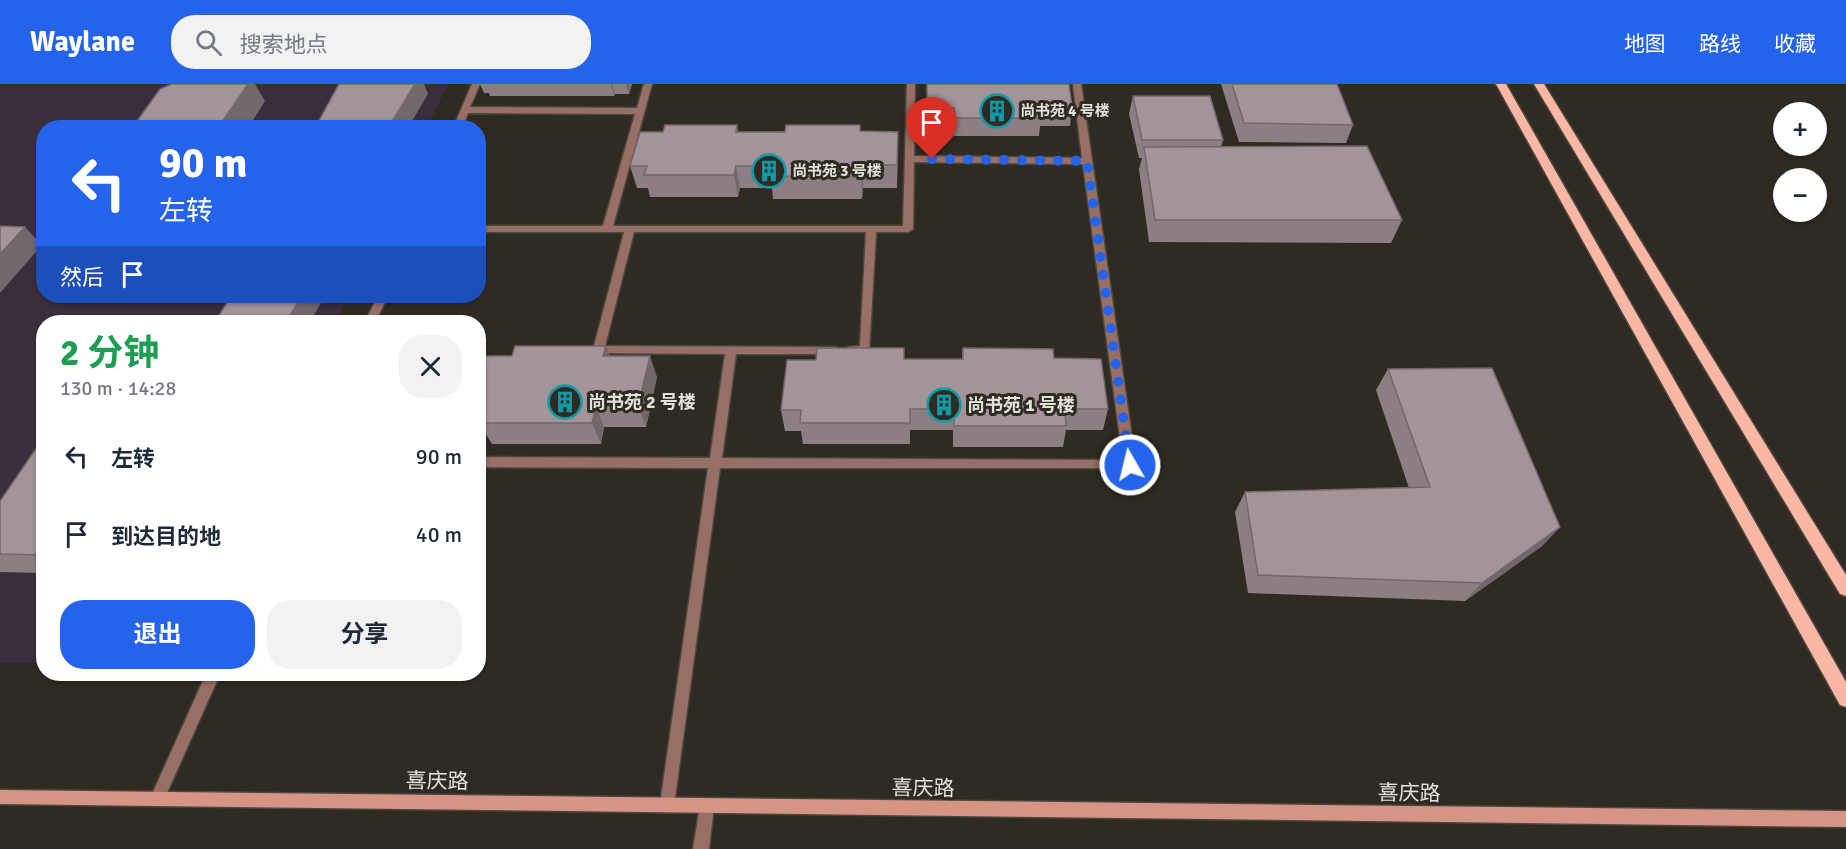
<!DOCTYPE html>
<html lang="zh">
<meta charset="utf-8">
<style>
:root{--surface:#fff;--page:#f2f2f3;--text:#1f2937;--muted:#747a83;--accent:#2563eb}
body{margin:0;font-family:Signika,"Noto Sans SC",sans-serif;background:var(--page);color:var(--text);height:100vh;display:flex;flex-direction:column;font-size:22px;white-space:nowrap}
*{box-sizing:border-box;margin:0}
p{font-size:20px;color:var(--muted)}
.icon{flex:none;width:33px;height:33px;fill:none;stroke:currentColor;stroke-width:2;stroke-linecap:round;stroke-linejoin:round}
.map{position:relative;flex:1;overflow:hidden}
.side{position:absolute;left:36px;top:231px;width:450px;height:366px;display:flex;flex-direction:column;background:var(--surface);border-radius:24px;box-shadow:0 2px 4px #0004}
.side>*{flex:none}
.top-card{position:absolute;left:36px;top:36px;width:450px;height:183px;border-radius:24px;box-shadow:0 2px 4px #0004;background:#2563eb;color:#fff;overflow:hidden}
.tools{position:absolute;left:1773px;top:18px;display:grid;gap:12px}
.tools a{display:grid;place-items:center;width:54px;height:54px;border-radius:50%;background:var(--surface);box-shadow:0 2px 4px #0004;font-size:30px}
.pin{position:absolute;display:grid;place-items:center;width:51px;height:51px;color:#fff;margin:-62px -26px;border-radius:50% 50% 50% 0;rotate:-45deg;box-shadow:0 0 6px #0007}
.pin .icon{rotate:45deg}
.me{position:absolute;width:66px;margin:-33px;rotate:352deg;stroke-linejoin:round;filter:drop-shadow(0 0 4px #0008)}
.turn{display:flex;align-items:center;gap:21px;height:126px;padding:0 24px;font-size:27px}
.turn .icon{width:78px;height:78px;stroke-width:2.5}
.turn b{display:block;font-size:42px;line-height:51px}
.then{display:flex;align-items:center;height:57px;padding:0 24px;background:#0003;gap:12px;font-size:22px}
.round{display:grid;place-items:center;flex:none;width:63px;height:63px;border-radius:24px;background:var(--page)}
.headline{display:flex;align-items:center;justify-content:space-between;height:102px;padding:0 24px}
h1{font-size:36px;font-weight:700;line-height:45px;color:#1e9e55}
.action{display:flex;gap:12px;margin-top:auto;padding:12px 24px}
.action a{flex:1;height:69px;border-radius:24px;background:var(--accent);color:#fff;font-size:24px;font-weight:700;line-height:69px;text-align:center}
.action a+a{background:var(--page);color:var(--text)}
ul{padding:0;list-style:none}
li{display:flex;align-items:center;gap:18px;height:78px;padding:0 24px}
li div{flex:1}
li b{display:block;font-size:22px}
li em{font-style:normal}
header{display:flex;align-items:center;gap:36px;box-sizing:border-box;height:84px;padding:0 30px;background:var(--accent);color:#fff}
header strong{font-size:28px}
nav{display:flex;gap:33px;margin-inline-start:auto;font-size:21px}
.search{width:420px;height:54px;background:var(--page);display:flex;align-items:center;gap:15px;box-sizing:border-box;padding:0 21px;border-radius:24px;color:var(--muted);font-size:22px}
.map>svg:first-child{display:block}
.commercial{fill:#3b2e3c}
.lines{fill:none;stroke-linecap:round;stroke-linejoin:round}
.street-casing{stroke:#4c4840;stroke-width:3}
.secondary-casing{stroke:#4c4840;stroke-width:3}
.primary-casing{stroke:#4c4840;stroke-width:3}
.street{fill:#986f65;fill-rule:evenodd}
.secondary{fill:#d69485;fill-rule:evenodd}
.primary{fill:#fbb7a6;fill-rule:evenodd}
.wall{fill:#8b7f84}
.shaded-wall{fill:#71686b}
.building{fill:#a29499;stroke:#71686b;stroke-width:1.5}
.route{stroke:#2563eb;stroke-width:10;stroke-dasharray:0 18}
.labels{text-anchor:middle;stroke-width:6;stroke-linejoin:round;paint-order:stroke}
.far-poi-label{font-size:15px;font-weight:bold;fill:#e3e1db;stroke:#2f2b22;text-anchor:start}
.poi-label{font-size:18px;font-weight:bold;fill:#e3e1db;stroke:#2f2b22;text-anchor:start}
.near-street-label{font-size:21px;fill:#e3e1db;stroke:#2f2b22}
</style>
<header>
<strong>Waylane</strong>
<div class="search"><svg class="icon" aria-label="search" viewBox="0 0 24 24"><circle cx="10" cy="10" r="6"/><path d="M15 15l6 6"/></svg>搜索地点</div>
<nav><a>地图</a><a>路线</a><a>收藏</a></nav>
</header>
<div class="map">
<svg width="1846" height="765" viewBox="0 0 1846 765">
<rect width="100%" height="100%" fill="#2f2b22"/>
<path class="commercial" d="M0,0H448L427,43L44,44V212H348L336,238H44L43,579H0Z"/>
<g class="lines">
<defs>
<path id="street" d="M472,0H480L470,23L637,24L644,0H652L613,142H903L907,0H915L914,72L1082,74L1073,0H1081L1136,381L1134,384H720L674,721L672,726L667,728L662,726L660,721L708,384L478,383V373L710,374L725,270L594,269L593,266L624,148H478V142H603L635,30L468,29L462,44H453ZM914,78L1083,80L1123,376L722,374L736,270H832L836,269L837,266L836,263L605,262L634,148H866L860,262L848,263L847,266L852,270L869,269L876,148H908L913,145Z
M378,212H388L375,238H365Z
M206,590H220L162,720L157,722L152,720L150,715Z
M707,715L712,717L714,722L709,765H693L700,722L702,717Z"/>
<path id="secondary" d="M0,706L1846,727V743L0,720Z"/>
<path id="primary" d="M1496,0H1506L1846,598V623L1840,621Z
M1534,0H1544L1846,491V512L1840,510Z"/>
</defs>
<use href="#street" class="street-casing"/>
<use href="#secondary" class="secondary-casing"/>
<use href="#primary" class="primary-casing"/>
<use href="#street" class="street"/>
<use href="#secondary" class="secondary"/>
<use href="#primary" class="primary"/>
</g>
<path class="wall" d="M480,0H632L629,10H615L614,12H490L489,9H484Z
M927,0L1072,23L1070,42H1040L1039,52H954V42H927Z
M1221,0H1337L1353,41L1346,59L1239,58Z
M1133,12L1223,56L1221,63L1402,136L1391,159L1149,158L1139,85L1142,74H1139L1129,30Z
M737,41L738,48L861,47L898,70L897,104H863L862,115H773L772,104H740L738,113H650L648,104H637L630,82L663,48Z
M963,264L1054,274L1108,325L1103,346H1066L1063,363H953V346H910V360H803L801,347H785L781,326L904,275H962Z
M478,272H610L657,293L646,343H604L601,360H492L482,344H478Z
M1388,285L1560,443L1542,462L1465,517L1248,509L1235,428L1245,408L1409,404L1376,306Z
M44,353V489L0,488V417Z"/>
<path class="shaded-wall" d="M248,0H255L265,17L248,44H218Z
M415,0H424L428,10L408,44H388Z
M611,0H612L615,10L614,12Z
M626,0H632L629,10Z
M862,81L863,104L862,115L861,93Z
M736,82L740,104L738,113L734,91Z
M25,143L42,161L0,209V170Z
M302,212H325L310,238H286Z
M606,262L614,284L603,272Z
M650,272L657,293L646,343L638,322Z
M596,322L604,343L601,360L592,339Z
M1560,443L1542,462L1465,517L1482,499Z"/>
<path class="building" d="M172,0H248L218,44H132L160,5Z
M339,0H415L388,44H315Z
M927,0H1069L1072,23L1040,24L1041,34H955L954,24H927Z
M1232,0H1337L1353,41L1244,39Z
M1133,12H1210L1223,56H1142Z
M665,41H737L736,48H785L786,41H860V47L898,48L897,81H862L861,93L770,92L771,82H736L734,91H644L647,82H630L640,48H663Z
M1367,62L1402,136H1155L1144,63Z
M0,142L25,143L0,170Z
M231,212H302L286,238H215Z
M515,262H606L603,272H650L638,322H596L592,339H480L485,323H478V272H512Z
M817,264H904V275H963V264L1053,265L1054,274L1101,275L1108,325H1065L1066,342H954V325H910V339H800L801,326H781L787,276H816Z
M1492,284L1560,443L1482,499L1258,491L1245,408L1430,403L1388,285Z
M44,353V471L0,470V417Z"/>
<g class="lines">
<path class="route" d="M932,75L1087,77L1130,381"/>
</g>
<defs>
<symbol id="building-ring" viewBox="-11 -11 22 22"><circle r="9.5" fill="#2f2b22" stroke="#0f9aa8" stroke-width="1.5"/><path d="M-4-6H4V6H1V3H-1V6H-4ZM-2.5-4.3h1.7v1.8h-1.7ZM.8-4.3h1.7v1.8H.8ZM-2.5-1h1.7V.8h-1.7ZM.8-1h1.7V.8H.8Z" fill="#0f9aa8"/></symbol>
</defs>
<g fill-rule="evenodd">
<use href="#building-ring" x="978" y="8" width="38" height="38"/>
<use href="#building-ring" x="750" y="68" width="38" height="38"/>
<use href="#building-ring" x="546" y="299" width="38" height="38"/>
<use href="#building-ring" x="925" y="302" width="38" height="38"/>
</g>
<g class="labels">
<g class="far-poi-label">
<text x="1020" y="32">尚书苑 4 号楼</text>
<text x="792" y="92">尚书苑 3 号楼</text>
</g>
<g class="poi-label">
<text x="588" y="324">尚书苑 2 号楼</text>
<text x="967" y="327">尚书苑 1 号楼</text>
</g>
<g class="near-street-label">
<text transform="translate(437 697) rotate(1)" y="7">喜庆路</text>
<text transform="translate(923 704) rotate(1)" y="7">喜庆路</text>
<text transform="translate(1409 709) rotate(1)" y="7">喜庆路</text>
</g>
</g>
</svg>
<div class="tools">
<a>+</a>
<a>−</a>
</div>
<div class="pin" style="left:932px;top:75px;background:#d93025"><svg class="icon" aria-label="arrive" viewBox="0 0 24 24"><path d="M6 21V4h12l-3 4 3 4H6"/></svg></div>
<svg class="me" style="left:1130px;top:381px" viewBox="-20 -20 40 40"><circle r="17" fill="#2563eb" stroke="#fff" stroke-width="3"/><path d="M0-11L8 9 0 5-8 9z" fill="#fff"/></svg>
<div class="top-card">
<div class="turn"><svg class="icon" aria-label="left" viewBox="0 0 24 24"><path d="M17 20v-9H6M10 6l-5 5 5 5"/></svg><div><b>90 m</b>左转</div></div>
<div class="then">然后<svg class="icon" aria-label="arrive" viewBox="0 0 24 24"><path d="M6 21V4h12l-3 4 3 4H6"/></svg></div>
</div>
<section class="side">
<div class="headline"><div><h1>2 分钟</h1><p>130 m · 14:28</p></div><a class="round"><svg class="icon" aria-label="close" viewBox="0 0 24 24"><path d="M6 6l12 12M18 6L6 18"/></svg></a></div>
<ul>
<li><svg class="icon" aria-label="left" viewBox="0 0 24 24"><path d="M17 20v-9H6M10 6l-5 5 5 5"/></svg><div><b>左转</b></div><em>90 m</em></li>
<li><svg class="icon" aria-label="arrive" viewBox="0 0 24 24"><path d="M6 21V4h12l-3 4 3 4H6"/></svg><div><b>到达目的地</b></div><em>40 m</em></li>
</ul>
<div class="action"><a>退出</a><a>分享</a></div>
</section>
</div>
